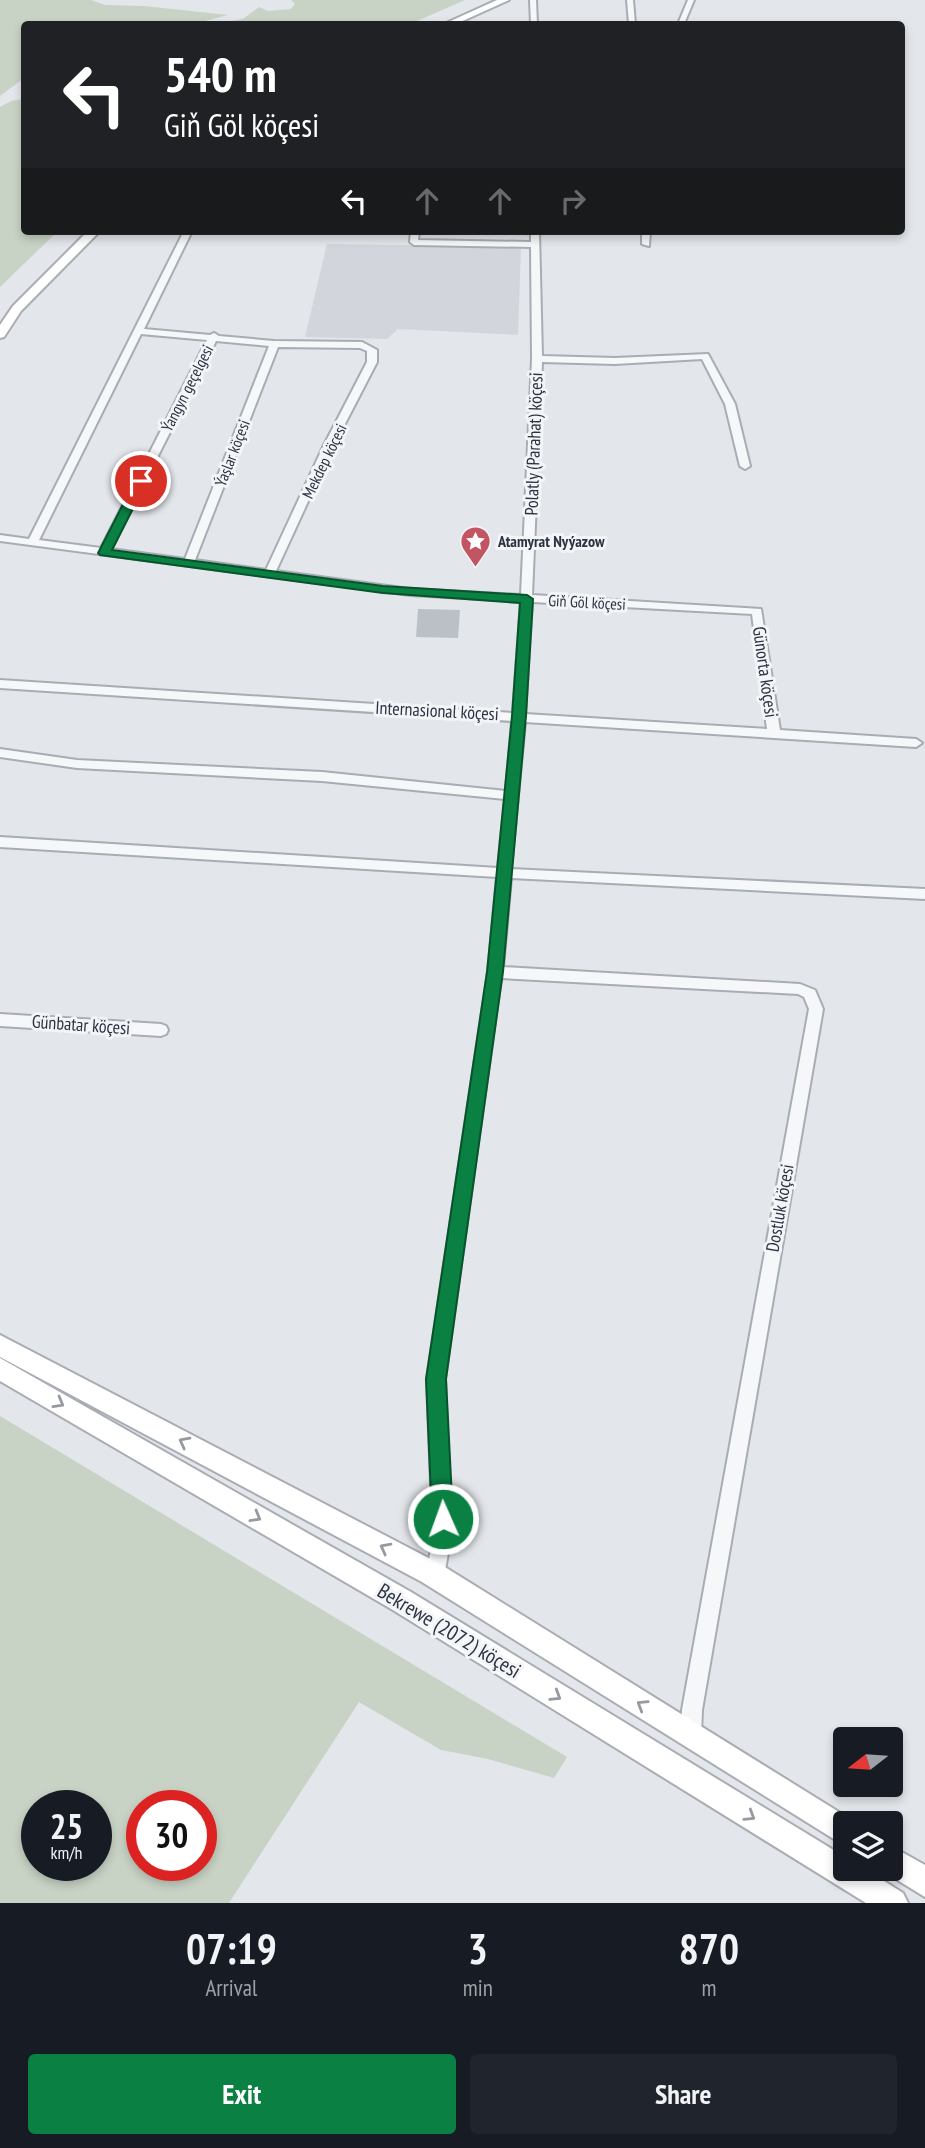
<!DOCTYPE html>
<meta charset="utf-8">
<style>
:root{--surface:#171b24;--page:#20242c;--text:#f1f3f6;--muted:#9ea1a6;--accent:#0b8043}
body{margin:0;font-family:"PT Sans Narrow",sans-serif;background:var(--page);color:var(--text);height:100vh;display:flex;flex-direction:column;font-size:26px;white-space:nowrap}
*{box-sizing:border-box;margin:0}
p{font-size:23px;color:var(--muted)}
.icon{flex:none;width:38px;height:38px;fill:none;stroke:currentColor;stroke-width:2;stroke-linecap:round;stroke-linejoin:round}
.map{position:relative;height:1903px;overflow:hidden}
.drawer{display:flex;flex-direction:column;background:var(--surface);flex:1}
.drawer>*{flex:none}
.top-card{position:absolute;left:21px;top:21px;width:884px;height:214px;border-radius:7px;box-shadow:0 4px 10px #0003;background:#202124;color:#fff;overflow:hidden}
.needle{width:46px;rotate:253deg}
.buttons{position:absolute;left:833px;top:1727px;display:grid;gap:14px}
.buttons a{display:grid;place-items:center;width:70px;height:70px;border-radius:7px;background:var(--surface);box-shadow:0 4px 10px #0003;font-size:35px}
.speed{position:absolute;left:21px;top:1790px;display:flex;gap:14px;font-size:35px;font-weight:700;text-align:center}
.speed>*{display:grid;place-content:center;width:91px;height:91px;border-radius:50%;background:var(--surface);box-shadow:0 4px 10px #0003;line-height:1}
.speed small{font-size:18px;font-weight:400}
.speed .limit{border:10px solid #d22;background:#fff;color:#111}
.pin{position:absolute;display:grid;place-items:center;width:60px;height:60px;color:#fff;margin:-30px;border:4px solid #fff;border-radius:50%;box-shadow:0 2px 7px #0007}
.me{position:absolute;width:77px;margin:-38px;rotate:358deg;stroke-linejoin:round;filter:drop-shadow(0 0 5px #0008)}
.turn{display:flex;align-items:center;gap:24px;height:147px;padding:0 28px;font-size:32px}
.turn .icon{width:91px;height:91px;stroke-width:2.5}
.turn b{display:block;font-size:49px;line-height:60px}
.lanes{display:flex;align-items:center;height:66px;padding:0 28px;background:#0003;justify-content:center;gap:35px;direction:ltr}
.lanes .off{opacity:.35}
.eta{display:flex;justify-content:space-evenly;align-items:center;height:119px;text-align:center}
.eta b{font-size:42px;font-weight:600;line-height:49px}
.primary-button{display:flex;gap:14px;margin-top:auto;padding:14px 28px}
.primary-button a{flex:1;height:80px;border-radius:7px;background:var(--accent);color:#fff;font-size:28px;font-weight:600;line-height:80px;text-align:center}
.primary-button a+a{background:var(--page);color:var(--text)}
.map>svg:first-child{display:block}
.built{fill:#d2d5dc}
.green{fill:#c8d3c5;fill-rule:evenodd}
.building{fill:#bbbfc6}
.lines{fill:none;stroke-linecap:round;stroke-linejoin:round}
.minor-casing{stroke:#a8adb4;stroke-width:4}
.secondary-casing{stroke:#a8adb4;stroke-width:4}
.minor{fill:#f6f7f9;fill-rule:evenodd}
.secondary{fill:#fff;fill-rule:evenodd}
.oneway{stroke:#9699a0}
.route{fill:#0b8043;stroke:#07532c;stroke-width:2}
.labels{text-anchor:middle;stroke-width:6;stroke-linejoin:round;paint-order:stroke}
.far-street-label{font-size:16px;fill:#2c3341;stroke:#f3f5f8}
.far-poi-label{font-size:16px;font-weight:bold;fill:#2c3341;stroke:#f3f5f8;text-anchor:start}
.street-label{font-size:18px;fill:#2c3341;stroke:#f3f5f8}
.near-street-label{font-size:21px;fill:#2c3341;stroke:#f3f5f8}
</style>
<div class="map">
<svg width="925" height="1903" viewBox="0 0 925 1903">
<rect width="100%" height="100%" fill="#e3e6ea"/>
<path class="built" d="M327,244L521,247L518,335L398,329L387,339L305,337Z"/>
<path class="green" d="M0,0H91L105,5L144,6L228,15L194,24H24V78L0,96Z
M291,0H465L410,24H214L243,19L259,7L268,11L291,9L295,4Z
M24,99V231H58L0,287V107L11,101Z
M0,1416L567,1757L554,1778L488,1759L441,1750L359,1702L229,1903H0ZM37,1806H96V1866H37ZM201,1806V1866H142V1806Z"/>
<path class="building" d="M418,609L460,610L458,638L416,637Z"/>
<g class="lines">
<defs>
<path id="minor" d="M530,0H536L537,24H531Z
M627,0H633L635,24H629Z
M688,0H694L684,24H678Z
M184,231H192L144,329L210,335L214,333L219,336L274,341L362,342L377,350V362L333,447L276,571L410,589L521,595L532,359L531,247L414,245L410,242L411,231H419L418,240L531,242V231H539L542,356L615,358L708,354L735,404L750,466L745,469L740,466L725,404L702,359L615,364L542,362L532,595L761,609L780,730L916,739L922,743L916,747L525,722L511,869L925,889V899L511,878L503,967L800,984L815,990L823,1009L702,1710L701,1735L698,1742L691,1745L684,1742L681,1735L682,1710L809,1009L804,997L798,994L501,978L445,1379L451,1537L445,1570L438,1580L431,1582L424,1580L422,1573L429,1560L433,1537L427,1379L488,972L497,877L0,847V837L498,868L505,799L322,781L77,768L0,757V749L77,760L322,772L506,791L512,721L0,688V680L513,713L521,601L410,595L0,541V535L29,539ZM141,334L207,340L101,548L39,540ZM216,341L269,346L185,559L111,549ZM278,347L360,348L367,351V362L323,447L266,570L195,560ZM532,602L752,614L767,729L525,714Z
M642,231H650L649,246L642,244Z
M0,1014L161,1024L166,1026L168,1030L166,1034L161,1036L0,1026Z"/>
<path id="secondary" d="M497,0H509L456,24H444Z
M88,231H100L21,311L4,337L0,338V325L13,306Z
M0,1335L440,1564L855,1822L845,1824V1846L422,1582L0,1357Z
M0,1358L411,1592L845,1857V1869H865L903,1893L908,1903H866L393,1610L0,1381Z
M891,1846L925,1865V1897L881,1870L891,1869Z"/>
</defs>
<use href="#minor" class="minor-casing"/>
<use href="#secondary" class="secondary-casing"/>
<use href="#minor" class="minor"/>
<use href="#secondary" class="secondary"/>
</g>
<defs><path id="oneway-chevron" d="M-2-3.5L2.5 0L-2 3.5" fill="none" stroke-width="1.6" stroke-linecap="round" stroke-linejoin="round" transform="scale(1.75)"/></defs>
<g class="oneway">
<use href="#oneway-chevron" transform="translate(59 1403) rotate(30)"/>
<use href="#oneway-chevron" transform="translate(184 1442) rotate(-152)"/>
<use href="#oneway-chevron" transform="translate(256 1517) rotate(30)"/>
<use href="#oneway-chevron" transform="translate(385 1548) rotate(-152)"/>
<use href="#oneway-chevron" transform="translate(556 1696) rotate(32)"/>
<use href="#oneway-chevron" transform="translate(642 1705) rotate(-148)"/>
<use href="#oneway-chevron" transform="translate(750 1816) rotate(32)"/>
</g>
<path class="route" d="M141,477L147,481L112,550L383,586L527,595L533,599L526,716L503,972L446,1379L453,1519L450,1527L443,1529L435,1527L432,1519L426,1379L487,972L512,716L520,603L383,593L100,555L98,553L135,481Z"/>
<defs>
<symbol id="sight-pin" viewBox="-11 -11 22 30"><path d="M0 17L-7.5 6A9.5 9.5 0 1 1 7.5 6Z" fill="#c35462" stroke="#f3f5f8"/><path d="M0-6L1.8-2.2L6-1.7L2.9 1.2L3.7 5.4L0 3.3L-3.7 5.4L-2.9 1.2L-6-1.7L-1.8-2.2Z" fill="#fff"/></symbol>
</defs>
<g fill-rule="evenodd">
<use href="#sight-pin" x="458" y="524" width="35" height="47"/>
</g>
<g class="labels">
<g class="far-street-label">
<text transform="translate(187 388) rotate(-63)" y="6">Ýangyn geçelgesi</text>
<text transform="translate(232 453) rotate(-69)" y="6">Ýaşlar köçesi</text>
<text transform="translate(324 461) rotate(-64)" y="6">Mekdep köçesi</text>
<text transform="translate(587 602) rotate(3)" y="6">Giň Göl köçesi</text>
</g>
<g class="far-poi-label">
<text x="498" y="547">Atamyrat Nyýazow</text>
</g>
<g class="street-label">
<text transform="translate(534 444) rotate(-88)" y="6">Polatly (Parahat) köçesi</text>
<text transform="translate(765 672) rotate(82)" y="6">Günorta köçesi</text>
<text transform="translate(437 711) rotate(3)" y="6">Internasional köçesi</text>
<text transform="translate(81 1025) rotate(4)" y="6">Günbatar köçesi</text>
<text transform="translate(780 1208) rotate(-80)" y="6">Dostluk köçesi</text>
</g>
<g class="near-street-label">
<text transform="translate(449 1631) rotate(31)" y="7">Bekrewe (2072) köçesi</text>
</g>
</g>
</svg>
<div class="buttons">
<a><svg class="needle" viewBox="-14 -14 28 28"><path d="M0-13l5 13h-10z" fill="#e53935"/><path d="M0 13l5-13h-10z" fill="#9ea1a6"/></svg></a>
<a><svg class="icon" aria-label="layers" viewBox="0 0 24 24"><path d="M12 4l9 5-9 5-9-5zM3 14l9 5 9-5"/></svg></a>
</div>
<div class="speed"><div>25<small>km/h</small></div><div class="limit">30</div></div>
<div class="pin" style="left:141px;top:481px;background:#d93025"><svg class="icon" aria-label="arrive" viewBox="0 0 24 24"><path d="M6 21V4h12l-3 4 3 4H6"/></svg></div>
<svg class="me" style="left:443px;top:1519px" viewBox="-20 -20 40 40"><circle r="17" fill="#0b8043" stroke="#fff" stroke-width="3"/><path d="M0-11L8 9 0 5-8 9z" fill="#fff"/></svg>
<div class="top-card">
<div class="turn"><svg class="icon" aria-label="left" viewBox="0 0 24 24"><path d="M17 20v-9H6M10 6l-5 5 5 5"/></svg><div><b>540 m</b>Giň Göl köçesi</div></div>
<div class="lanes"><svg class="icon" aria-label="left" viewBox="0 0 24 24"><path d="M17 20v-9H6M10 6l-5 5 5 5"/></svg><svg class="icon off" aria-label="ahead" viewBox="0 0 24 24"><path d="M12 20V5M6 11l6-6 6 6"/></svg><svg class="icon off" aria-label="ahead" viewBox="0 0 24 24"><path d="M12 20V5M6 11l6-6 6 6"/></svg><svg class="icon off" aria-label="right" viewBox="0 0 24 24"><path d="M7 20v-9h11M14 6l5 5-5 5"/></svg></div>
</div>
</div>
<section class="drawer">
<div class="eta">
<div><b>07:19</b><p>Arrival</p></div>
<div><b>3</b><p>min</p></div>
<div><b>870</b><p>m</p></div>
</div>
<div class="primary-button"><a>Exit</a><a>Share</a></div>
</section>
